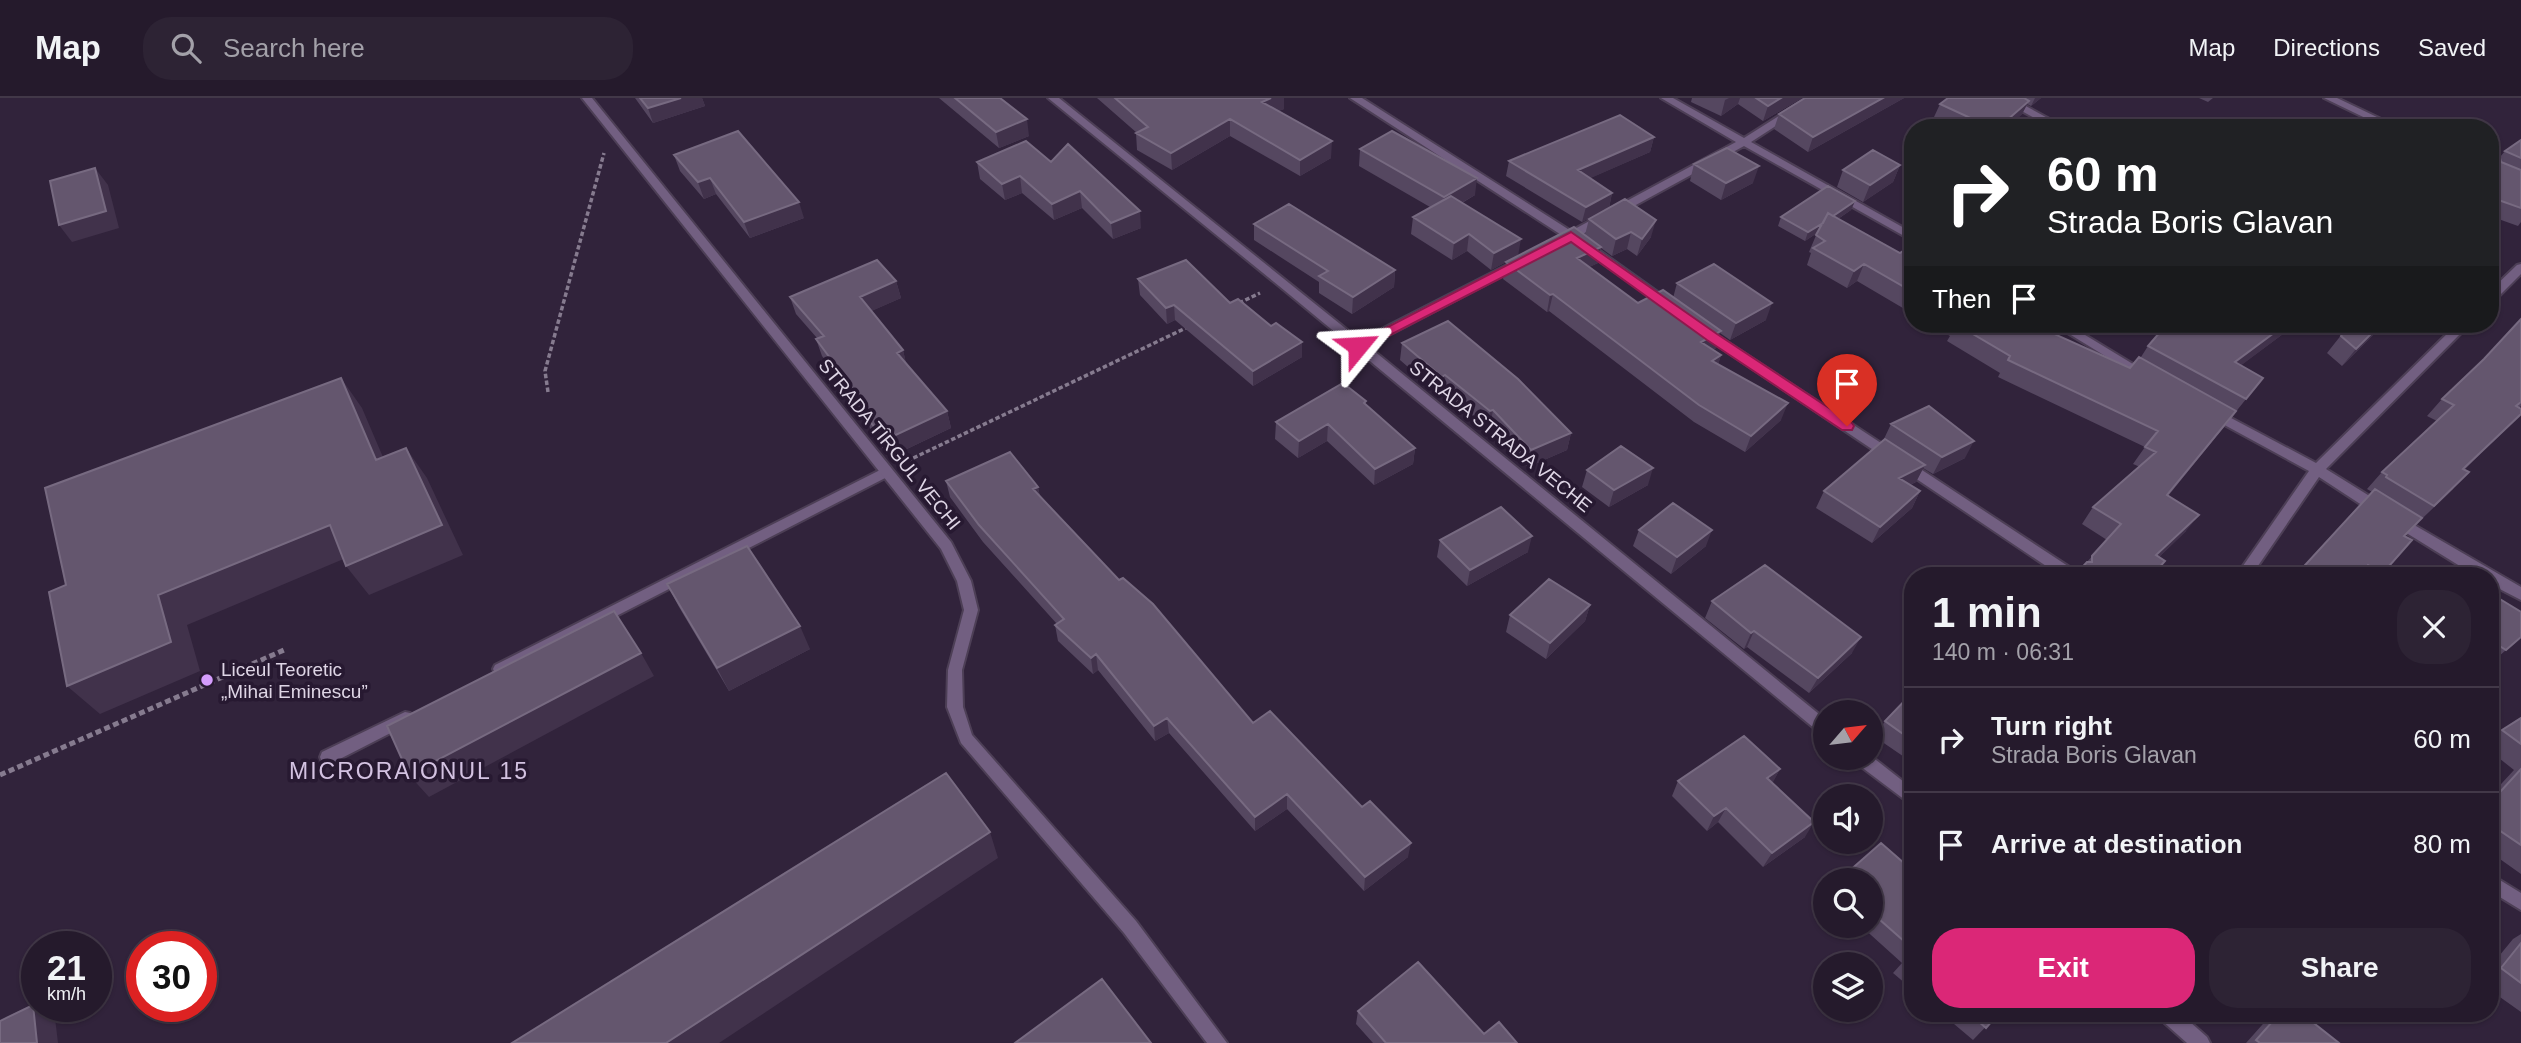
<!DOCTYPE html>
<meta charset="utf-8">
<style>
:root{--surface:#251a2c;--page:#2d2334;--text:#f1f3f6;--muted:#a3a1a9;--line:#423848;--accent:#db2777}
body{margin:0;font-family:Arial,sans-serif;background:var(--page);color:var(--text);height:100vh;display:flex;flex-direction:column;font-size:26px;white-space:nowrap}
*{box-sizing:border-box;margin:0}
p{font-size:23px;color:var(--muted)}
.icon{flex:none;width:38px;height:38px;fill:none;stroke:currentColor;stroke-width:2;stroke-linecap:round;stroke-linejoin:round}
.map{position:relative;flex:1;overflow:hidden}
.side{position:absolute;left:1904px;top:469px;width:595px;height:455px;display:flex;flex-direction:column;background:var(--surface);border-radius:28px;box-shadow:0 2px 5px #0004,0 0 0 2px var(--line)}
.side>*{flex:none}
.top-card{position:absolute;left:1904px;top:21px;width:595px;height:214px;border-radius:28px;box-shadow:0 2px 5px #0004,0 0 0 2px var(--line);background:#202124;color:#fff;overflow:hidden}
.needle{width:46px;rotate:62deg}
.tools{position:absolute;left:1813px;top:602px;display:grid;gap:14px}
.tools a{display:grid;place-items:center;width:70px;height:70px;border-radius:50%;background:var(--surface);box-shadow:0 2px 5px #0004,0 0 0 2px var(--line);font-size:35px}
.speed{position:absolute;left:21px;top:833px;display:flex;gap:14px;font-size:35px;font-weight:700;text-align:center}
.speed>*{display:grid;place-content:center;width:91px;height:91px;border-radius:50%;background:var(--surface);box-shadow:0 2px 5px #0004,0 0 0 2px var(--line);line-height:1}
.speed small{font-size:18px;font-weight:400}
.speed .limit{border:10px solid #d22;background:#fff;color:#111}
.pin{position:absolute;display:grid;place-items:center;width:60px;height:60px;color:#fff;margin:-72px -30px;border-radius:50% 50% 50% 0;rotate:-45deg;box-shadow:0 0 7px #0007}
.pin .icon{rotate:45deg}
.me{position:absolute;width:77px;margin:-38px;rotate:63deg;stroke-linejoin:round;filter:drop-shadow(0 0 5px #0008)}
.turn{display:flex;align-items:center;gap:24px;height:147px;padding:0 28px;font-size:32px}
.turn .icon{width:91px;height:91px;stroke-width:2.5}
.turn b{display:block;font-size:49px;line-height:60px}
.then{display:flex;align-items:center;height:66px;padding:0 28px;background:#0003;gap:14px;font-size:26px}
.round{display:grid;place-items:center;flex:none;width:74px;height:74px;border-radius:28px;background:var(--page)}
.head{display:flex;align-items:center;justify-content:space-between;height:119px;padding:0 28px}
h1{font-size:42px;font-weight:700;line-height:52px}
.button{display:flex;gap:14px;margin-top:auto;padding:14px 28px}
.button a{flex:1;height:80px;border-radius:28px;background:var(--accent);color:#fff;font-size:28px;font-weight:700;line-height:80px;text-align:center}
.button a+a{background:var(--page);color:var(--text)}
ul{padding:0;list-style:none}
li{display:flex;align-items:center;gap:21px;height:105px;padding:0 28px;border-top:2px solid var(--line)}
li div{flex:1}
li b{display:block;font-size:26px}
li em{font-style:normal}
header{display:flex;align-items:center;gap:42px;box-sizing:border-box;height:98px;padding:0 35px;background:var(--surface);border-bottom:2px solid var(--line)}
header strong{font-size:33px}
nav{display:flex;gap:38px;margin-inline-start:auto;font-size:24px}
.search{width:490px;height:63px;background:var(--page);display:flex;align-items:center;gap:18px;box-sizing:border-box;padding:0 24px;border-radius:28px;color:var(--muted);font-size:26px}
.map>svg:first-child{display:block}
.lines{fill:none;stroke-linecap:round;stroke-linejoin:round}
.service-casing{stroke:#4d3f56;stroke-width:4}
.minor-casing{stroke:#4d3f56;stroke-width:4}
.path-far1{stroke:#867b8f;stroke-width:3.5;stroke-dasharray:4.5 2.5;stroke-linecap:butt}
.path{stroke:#867b8f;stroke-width:5;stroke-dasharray:6 3.5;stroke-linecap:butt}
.service{fill:#725f81;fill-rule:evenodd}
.minor{fill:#725f81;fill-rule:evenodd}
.wall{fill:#554760}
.shaded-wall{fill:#41324b}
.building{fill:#64566e;stroke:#776a81;stroke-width:2}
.route{fill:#db2777;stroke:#8e194d;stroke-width:2}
.poi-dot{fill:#d49cfc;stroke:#271931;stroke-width:2.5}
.labels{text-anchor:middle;stroke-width:7;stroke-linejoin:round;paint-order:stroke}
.street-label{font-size:19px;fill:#ded5e5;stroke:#271931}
.poi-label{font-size:19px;fill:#ded5e5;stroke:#271931;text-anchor:start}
.quarter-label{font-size:23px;letter-spacing:2px;fill:#d3c2e1;stroke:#271931}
</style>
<header>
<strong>Map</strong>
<div class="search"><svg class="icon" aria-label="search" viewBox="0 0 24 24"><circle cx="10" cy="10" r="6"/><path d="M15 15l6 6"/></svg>Search here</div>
<nav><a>Map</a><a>Directions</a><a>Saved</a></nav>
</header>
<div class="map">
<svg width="2521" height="945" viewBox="0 0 2521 945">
<rect width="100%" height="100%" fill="#31233b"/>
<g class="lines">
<defs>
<path id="service" d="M886,369L893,374L891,377L505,575L500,577L495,575L493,571L495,567Z
M405,614L410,615L413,620L410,625L334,664L328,666L322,664L320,659L322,654Z"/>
<path id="minor" d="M582,0H592L951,444L971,483L978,512L962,572L963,609L972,637L1136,823L1227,945H1207L1124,835L961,645L947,609L948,572L964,512L957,483L941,451Z
M1048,0H1059L1360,242L1517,162H1525V166L1368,248L1825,621V636L1820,635L1279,188Z
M1350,0H1362L1571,133L1736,44L1661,0H1673L1744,40L1807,0H1819L1751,44L1913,135V143L1744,48L1579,138L1673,205L1675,208L1669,212L1571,143L1560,144L1558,142L1563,138Z
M1998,0H2011L2066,30H2053Z
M2324,0H2337L2400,30H2386Z
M2521,166V176L2494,203L2490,204V193L2517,167Z
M2053,226H2067L2151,277L2149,280H2141Z
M2457,226H2470L2326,371L2384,407L2386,411L2384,415H2374L2319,379L2251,478H2236L2309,373L2208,318L2206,315L2208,312H2216L2316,365Z
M1703,228L2077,474L2079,478H2061L1699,235L1697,232Z
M2397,417L2521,489V502L2490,486V478H2476L2392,426L2390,422L2392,418Z
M1871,658L1913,691V708L1856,665L1854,660H1871Z
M2490,776L2521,795V812L2490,793Z
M2157,915H2180L2207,939L2210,945H2187L2160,921Z"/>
</defs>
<use href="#service" class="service-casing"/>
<use href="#minor" class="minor-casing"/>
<path class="path-far1" d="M1239,205L1260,195
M548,294L545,273L604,55
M907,363L1190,228"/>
<path class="path" d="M0,677L284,552"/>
<use href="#service" class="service"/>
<use href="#minor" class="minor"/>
</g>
<path class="wall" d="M635,0H702L705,8L653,25Z
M939,0H1000L1029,38L999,50Z
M1097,0H1284V11L1278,13L1331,60L1300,78L1230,38L1172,72L1137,52L1136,35H1137Z
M1692,0H1802L1763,23L1738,6L1721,18L1691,4Z
M1805,0H1904L1808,54L1774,31L1779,16Z
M1948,0H2041L2031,8L2027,6L2022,16L2007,30H1957L1934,19L1940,6Z
M2199,0H2213L2208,4Z
M1654,39L1650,54L1590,80L1612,95L1609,110L1582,124L1506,78L1509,63Z
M2521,42V124L2518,128L2490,118V61L2500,59L2505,53Z
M1360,51L1475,97L1462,105L1518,158L1585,137L1589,121L1651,139L1637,158L1627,151L1612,158L1601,150L1598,165L1589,169L1638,205L1673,200L1677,185L1766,222L1730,242L1720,235L1716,250L1713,252L1721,257L1718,266L1781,322L1745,354L1694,324L1549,213L1547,214L1503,181L1506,164L1491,172L1467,153L1452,162L1411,136L1413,119L1430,109L1359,68Z
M674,57L804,120L750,140L716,96L704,101L680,73Z
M977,64H1051L1141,130L1113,141L1082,110L1054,122L1022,95L1005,102L980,81Z
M1694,66L1753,85L1721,102L1690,83Z
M1900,67L1893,84L1863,104L1837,89L1843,72Z
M1855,103L1851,112L1838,121L1900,155L1913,146V216L1857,183L1847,190L1807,167L1811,155L1809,154L1817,135L1805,143L1778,128L1781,119Z
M1254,126L1395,172L1394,189L1352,216L1319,195V184L1254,142Z
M1138,181L1230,205L1302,244V259L1253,288L1175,222L1167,226L1140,197Z
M896,183L901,200L871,213L903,252L906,266L947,313L951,330L890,359L872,337L867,320L822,258L816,241L817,240L796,216L790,199Z
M2521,221V308L2519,310L2521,316L2464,372L2453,391L2404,438L2412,442L2380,478H2295L2372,394L2367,391L2382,374L2437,323L2427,318L2442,301L2484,261Z
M1929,226H2032L2130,270L2141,259L2148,248L2167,226H2292L2287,233L2241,267L2263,280L2168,398L2186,433L2159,459L2165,463L2154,478H2074L2107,442L2082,426L2093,409L2140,369L2133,366L2145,349L1998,279L2000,275L1947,243L1950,238Z
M2336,226H2384L2342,268L2327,255L2346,231Z
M1402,245L1571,335L1567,352L1528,369L1490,329L1487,330L1443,294L1439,296L1400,262Z
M1366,307L1415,350L1413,366L1374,387L1327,343L1298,360L1275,341L1276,324Z
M1891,326L1965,360L1933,376L1923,370L1916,384L1910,387L1920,393L1912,410L1872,445L1816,410L1824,393L1883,343Z
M1587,372L1648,387L1609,409L1582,389Z
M946,383L1038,389L1040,399L1253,625L1408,759L1364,793L1287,711L1255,733L1169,635L1155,643L1098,572L1093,576L1058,543L1055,527L1057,526L983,444L950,399Z
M1639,432L1706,448L1671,476L1633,448Z
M1440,442L1528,454L1467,488L1437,459Z
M667,486L810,551L729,593L679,509Z
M2490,495L2521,539L2490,566Z
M1712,503L1852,555L1809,595L1747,549L1744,551L1705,520Z
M1590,507L1585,523L1546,561L1506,534L1510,517Z
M1913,594V665L1875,639L1885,623Z
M2521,620V776L2490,754V698L2514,672L2490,653V642L2502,632Z
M1780,671L1772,685L1805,739L1763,769L1718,724L1707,733L1672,698L1678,683Z
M1913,773V892L1893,875L1902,865L1861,828H1871V782Z
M2521,836V914L2490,892V869L2513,841Z
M1358,913L1484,936L1517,945H1373L1356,926Z
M1941,915H1999L1973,942Z
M2275,915H2301L2339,945H2246L2270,918Z"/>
<path class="shaded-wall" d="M681,0H702L705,8L653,25L648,10Z
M1271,0H1284V11L1262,20V4Z
M1729,0H1740L1738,6L1721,18L1725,2Z
M1781,0H1802L1763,23L1768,8Z
M1883,0H1904L1808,54L1813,39Z
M2035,0H2041L2031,8Z
M2029,3L2022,16L2007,30H1998Z
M1027,21L1029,38L999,50L996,34Z
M1230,21V38L1172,72L1171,55Z
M1654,39L1650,54L1575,87L1578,72Z
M1332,43L1331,60L1300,78V62Z
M1900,67L1893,84L1863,104L1870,87Z
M1759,68L1753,85L1721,102L1726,85Z
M95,70L108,87L119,130L72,144L59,127Z
M1020,78L1022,95L1005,102L1002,86Z
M710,80L716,96L704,101L698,84Z
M1477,80L1475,97L1442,116L1444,99Z
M1080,93L1082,110L1054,122L1052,106Z
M1612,95L1609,110L1582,124L1586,109Z
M1855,103L1851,112L1805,143L1808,134Z
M799,104L804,120L750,140L744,124Z
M1140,113L1141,130L1113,141L1111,125Z
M1656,122L1651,139L1637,158L1642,141Z
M1631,134L1627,151L1612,158L1616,141Z
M1469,136L1467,153L1452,162L1454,145Z
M1521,141L1518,158L1491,172L1494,155Z
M1601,149L1598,165L1573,177L1577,160Z
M1864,166L1857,183L1847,190L1854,173Z
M1395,172L1394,189L1352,216L1353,199Z
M896,183L901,200L865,216L860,199Z
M1553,196L1549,213L1547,214L1550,197Z
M1772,205L1766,222L1730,242L1736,225Z
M1174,207L1175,222L1167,226L1166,210Z
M2286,226H2292L2287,233L2223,281L2235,264Z
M2381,226H2384L2342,268L2356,251Z
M1721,233L1716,250L1696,261L1701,244Z
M1302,244V259L1253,288V273Z
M903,252L907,269L897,255Z
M1721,257L1716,274L1712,263Z
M1445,277L1443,294L1439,296L1442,279Z
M341,280L362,310L397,392L376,362Z
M1788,305L1781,322L1745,354L1751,338Z
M1493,312L1490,329L1487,330L1490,313Z
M947,313L951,330L890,359L885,342Z
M2236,313L2224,329L2155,414L2167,397Z
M2521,316L2508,329L2447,388L2463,371Z
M1328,326L1327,343L1298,360L1299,343Z
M1571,335L1567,352L1528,369L1531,352Z
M1974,343L1965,360L1933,376L1942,359Z
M406,350L427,380L463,457L369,497L346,468Z
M1415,350L1413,366L1374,387L1375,371Z
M1925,367L1916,384L1890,396L1899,380Z
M1653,370L1648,387L1609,409L1614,392Z
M1038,389L1041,405L1033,391Z
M1920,393L1912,410L1872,445L1880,429Z
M2199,417L2186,433L2144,474L2156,457Z
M330,427L353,457L187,527L200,573L100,616L67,588L158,497Z
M1712,432L1706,448L1671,476L1677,459Z
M1532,438L1528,454L1467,488L1470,472Z
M1590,507L1585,523L1546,561L1550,545Z
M800,528L810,551L729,593L717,570Z
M1754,533L1747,549L1744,551L1751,535Z
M1861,539L1852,555L1809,595L1818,580Z
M641,555L654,578L429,699L409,677Z
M1096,556L1098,572L1093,576L1091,560Z
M1167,620L1169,635L1155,643L1154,628Z
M1780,671L1772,686L1767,680Z
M1287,696V711L1255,733V719Z
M1726,710L1718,724L1707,733L1714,718Z
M1814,724L1805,739L1763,769L1772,755Z
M990,734L998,760L719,945H666Z
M1411,745L1408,759L1364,793L1365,779Z
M33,907L55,920L58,945H37Z"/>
<path class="building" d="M640,0H681L648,10Z
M955,0H1000L1027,21L996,34Z
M1115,0H1271L1262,4L1332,43L1300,62L1230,21L1171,55L1136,35L1148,29Z
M1756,0H1781L1768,8Z
M1805,0H1883L1813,39L1779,16Z
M1948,0H2024L2029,3L1998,30H1992L1940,6Z
M1620,17L1654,39L1578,72L1612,95L1586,109L1509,63Z
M738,33L799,104L744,124L710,80L698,84L674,57Z
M1392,33L1477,80L1444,99L1360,51Z
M2521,42V60L2505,53Z
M1026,43L1051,64L1068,46L1140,113L1111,125L1080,93L1052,106L1020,78L1002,86L977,64Z
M1727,50L1759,68L1726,85L1694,66Z
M1873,52L1900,67L1870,87L1843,72Z
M2499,56L2501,64L2521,72V110L2490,99V61Z
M95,70L106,113L59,127L50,83Z
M1828,88L1855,103L1833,118L1828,115L1823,125L1808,134L1781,119Z
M1451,98L1521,141L1494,155L1469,136L1454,145L1413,119Z
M1625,101L1656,122L1642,141L1631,134L1616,141L1589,121Z
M1289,106L1395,172L1353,199L1319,178L1328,173L1254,126Z
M1828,115L1900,155L1913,146V194L1864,166L1854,173L1813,150L1825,143L1816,137Z
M1574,129L1601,149L1577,160L1638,205L1663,192L1721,233L1701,244L1721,257L1712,263L1788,305L1751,338L1699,307L1553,196L1550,197L1506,164Z
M877,162L896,183L860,199L903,252L897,255L947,313L885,342L867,320L872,317L816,241L824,238L790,199Z
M1186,162L1230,205L1238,201L1271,228L1276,225L1302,244L1253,273L1174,207L1166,210L1138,181Z
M1714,166L1772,205L1736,225L1677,185Z
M2521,221V304L2516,308L2521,311V316L2463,371L2469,374L2434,408L2386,379L2387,377L2382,374L2454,307L2442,301L2484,261Z
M1448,223L1518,281L1571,335L1531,352L1493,312L1490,313L1445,277L1442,279L1402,245Z
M1956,226H2032L2130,270L2139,259L2236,313L2167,397L2199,417L2156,457L2165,463L2152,478H2074L2087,464H2092V458L2121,426L2093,409L2156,354L2145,349L2158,333L2008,262L2010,258Z
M2167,226H2286L2235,264L2263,280L2246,301L2148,248Z
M2350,226H2381L2356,251L2341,238Z
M341,280L376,362L406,350L442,427L346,468L330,427L158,497L171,544L67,588L49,494L66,487L45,390Z
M1343,285L1366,303L1364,305L1415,350L1375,371L1328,326L1299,343L1276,324Z
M1929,308L1974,343L1942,359L1891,326Z
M1885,341L1925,367L1899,380L1920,393L1880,429L1824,393Z
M1621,348L1653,370L1614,392L1587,372Z
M1010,354L1038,389L1033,391L1119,482L1123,480L1153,506L1253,625L1270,613L1362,709L1370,703L1411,745L1365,779L1287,696L1255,719L1167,620L1154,628L1096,556L1091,560L1055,527L1064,521L979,427L946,383Z
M2375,391L2422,420L2404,438L2412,442L2383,475L2368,467L2362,478H2295Z
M1673,405L1712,432L1677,459L1639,432Z
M1501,409L1532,438L1470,472L1440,442Z
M747,448L800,528L717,570L667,486Z
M1765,467L1861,539L1818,580L1754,533L1751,535L1712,503Z
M2011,472L2020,478H2005Z
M1549,481L1590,507L1550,545L1510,517Z
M2490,495L2521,514V539L2506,552L2490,542Z
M614,513L641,555L409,677L387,628Z
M1913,594V643L1885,623Z
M2521,620V646L2502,632Z
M1744,638L1780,671L1767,680L1814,724L1772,755L1726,710L1714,718L1678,683Z
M2521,671V747L2490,726V705Z
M946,675L990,734L666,945H512Z
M1881,745L1913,773V851L1871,814V782H1839Z
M2521,845V885L2501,870Z
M1913,853V869L1904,862Z
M1418,864L1484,936L1499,924L1517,945H1386L1358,913Z
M1102,881L1151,945H1015Z
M33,907L37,945H0V923Z
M1969,915H1999L1986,930Z
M2280,915H2301L2339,945H2260L2256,942Z"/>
<path class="route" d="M1571,134L1717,236L1852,325L1854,328L1852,332H1842L1707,242L1571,144L1363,251L1358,253L1351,248Z"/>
<circle class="poi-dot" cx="207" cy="582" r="7"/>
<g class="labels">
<g class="street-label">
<text transform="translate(1501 338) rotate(39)" y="7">STRADA STRADA VECHE</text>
<text transform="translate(890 346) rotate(51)" y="7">STRADA TÎRGUL VECHI</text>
</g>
<g class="poi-label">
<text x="221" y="578">Liceul Teoretic<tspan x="221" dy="22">„Mihai Eminescu”</tspan></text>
</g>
<g class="quarter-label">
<text x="409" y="681">MICRORAIONUL 15</text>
</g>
</g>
</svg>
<div class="tools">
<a><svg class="needle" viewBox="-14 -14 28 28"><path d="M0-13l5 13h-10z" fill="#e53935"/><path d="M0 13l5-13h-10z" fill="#a3a1a9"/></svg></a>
<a><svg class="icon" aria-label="sound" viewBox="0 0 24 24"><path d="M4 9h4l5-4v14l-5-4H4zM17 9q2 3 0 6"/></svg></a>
<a><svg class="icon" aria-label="search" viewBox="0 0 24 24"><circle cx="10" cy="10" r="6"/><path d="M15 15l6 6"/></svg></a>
<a><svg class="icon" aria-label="layers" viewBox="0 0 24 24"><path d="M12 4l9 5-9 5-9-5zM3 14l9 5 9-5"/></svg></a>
</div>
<div class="speed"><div>21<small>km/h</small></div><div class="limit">30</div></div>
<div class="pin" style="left:1847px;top:328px;background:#d93025"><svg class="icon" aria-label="arrive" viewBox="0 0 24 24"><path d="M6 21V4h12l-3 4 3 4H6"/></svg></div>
<svg class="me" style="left:1358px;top:248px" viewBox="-20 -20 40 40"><path d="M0-17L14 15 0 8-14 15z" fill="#db2777" stroke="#fff" stroke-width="4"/></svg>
<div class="top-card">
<div class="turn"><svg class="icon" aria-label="right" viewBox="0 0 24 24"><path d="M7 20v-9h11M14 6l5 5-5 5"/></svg><div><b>60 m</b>Strada Boris Glavan</div></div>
<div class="then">Then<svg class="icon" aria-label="arrive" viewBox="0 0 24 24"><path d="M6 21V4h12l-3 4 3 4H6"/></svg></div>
</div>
<section class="side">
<div class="head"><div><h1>1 min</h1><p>140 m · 06:31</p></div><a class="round"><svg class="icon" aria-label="close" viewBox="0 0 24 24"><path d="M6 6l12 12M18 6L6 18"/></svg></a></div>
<ul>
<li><svg class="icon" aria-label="right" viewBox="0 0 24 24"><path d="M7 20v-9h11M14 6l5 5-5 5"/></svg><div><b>Turn right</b><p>Strada Boris Glavan</p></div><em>60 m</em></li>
<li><svg class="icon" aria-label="arrive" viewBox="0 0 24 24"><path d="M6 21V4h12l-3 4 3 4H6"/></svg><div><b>Arrive at destination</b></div><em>80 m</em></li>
</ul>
<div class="button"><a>Exit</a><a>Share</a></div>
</section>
</div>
